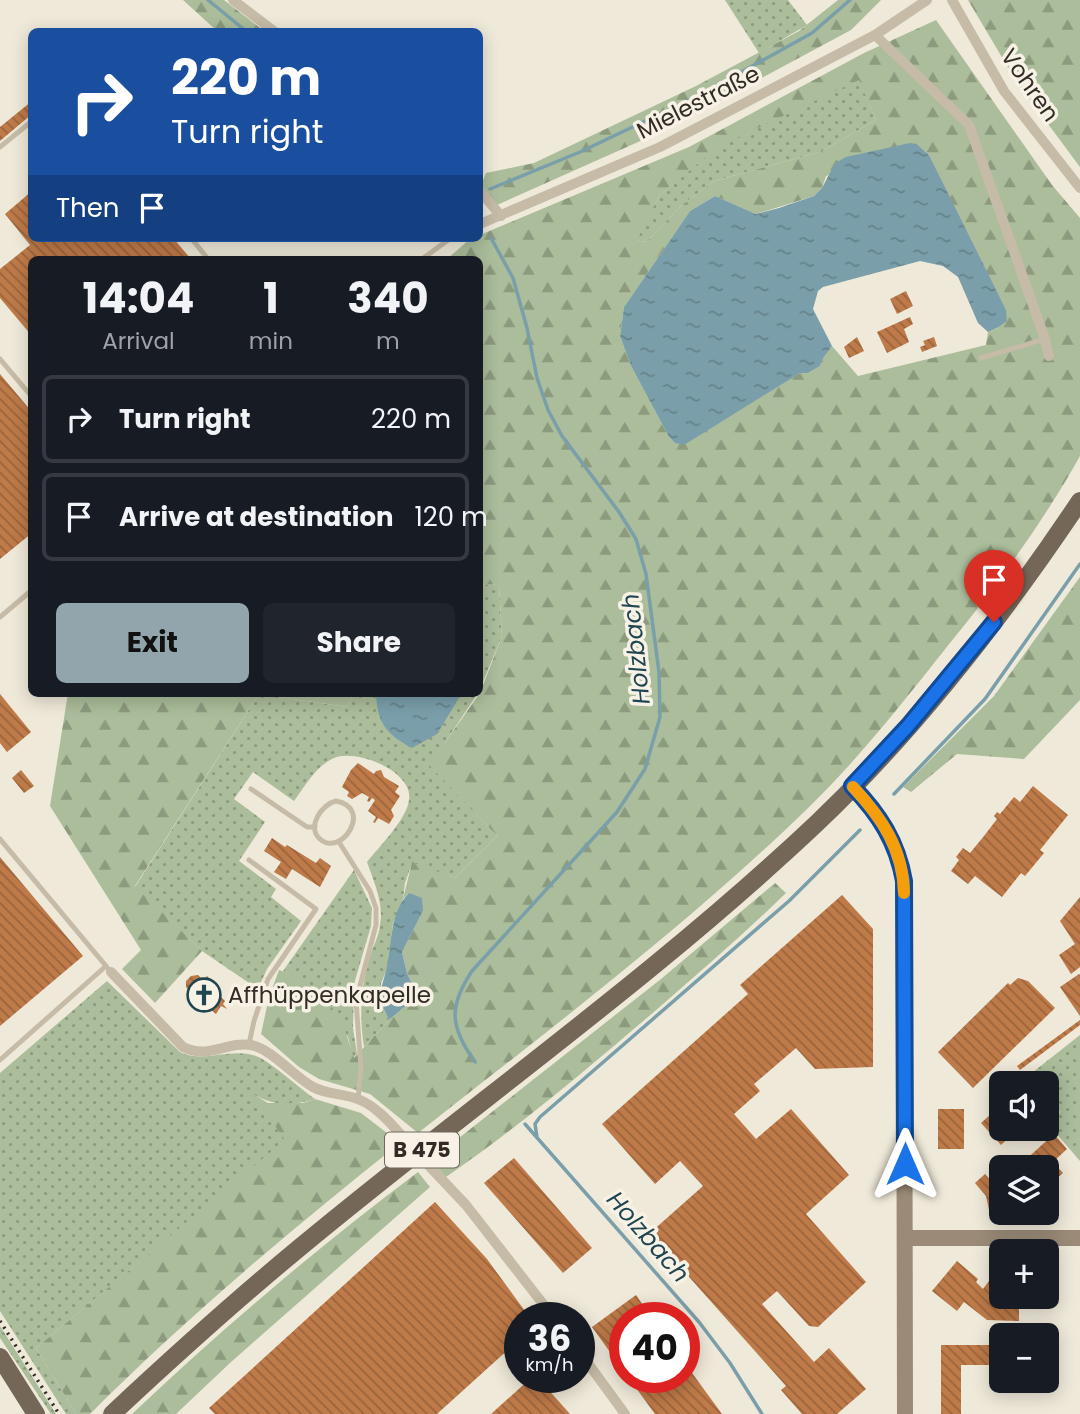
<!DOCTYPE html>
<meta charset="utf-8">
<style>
:root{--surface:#171b24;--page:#20242c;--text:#f1f3f6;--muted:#9ea1a6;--line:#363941;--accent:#92a5ac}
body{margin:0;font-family:Poppins,sans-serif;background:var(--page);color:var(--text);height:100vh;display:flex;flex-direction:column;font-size:26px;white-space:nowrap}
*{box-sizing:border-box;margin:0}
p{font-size:23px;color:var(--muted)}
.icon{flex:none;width:38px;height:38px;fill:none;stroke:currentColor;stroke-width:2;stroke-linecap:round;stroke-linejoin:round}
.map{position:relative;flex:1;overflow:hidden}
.sheet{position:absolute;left:28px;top:256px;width:455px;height:441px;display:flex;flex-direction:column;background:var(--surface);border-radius:10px;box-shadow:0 4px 18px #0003}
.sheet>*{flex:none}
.banner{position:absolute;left:28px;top:28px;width:455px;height:214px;border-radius:10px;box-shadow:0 4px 18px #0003;background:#1a4fa0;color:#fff;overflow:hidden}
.fabs{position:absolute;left:989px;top:1071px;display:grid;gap:14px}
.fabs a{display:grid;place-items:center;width:70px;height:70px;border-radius:10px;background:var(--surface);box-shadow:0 4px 18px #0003;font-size:35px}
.speed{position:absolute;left:504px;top:1302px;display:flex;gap:14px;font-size:35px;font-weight:700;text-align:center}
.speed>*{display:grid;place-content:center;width:91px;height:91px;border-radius:50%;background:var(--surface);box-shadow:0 4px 18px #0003;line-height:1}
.speed small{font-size:18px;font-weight:400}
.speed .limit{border:10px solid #d22;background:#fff;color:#111}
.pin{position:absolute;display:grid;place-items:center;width:60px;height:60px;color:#fff;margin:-72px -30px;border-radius:50% 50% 50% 0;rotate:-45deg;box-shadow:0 0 7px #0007}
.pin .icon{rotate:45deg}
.me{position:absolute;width:77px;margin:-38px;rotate:0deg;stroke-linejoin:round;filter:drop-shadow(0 0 5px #0008)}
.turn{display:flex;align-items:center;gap:24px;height:147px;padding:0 28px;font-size:32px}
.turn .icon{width:91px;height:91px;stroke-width:2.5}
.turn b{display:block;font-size:49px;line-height:60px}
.then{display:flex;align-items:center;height:66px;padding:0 28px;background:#0003;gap:14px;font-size:26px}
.eta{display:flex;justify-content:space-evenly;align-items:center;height:119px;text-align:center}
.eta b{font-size:42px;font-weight:700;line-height:49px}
.action{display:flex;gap:14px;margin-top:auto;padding:14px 28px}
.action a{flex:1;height:80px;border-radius:10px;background:var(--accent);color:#111;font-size:28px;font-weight:700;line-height:80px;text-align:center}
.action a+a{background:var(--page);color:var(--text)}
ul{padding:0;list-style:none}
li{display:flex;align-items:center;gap:21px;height:88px;margin:0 14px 10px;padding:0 14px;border:4px solid var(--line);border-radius:10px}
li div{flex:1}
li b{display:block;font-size:26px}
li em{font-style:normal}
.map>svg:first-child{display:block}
.grass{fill:url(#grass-dots)}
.forest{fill:url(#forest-firs);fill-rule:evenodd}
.water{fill:url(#water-ripples)}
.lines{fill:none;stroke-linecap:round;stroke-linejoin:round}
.stream{stroke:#7a9faa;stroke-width:3.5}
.building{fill:url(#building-back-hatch)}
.street-tunnel{stroke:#c9c3b5;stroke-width:10;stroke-dasharray:10 5;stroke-linecap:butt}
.lane{stroke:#c6bba6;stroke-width:5}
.street{stroke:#c6bba6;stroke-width:10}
.secondary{stroke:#9a8a77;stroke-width:16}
.primary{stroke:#746758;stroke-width:18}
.rail{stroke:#332c26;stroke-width:3.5;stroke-dasharray:2 5;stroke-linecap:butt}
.route-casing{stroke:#114b97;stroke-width:18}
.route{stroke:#1a73e8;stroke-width:12}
.slow{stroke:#f59e0b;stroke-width:12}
.labels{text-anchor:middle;stroke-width:7;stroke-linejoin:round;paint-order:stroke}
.shield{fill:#f7f2e5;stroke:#6e675f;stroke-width:2}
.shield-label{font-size:21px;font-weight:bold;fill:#332c26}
.street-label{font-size:23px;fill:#332c26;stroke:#f7f2e5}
.poi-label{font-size:23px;fill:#332c26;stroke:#f7f2e5;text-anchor:start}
.water-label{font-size:24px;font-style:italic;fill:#1f4551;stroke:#f7f2e5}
</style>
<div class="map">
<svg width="1080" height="1414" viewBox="0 0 1080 1414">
<defs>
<pattern id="grass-dots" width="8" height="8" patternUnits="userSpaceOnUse" patternTransform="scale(1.75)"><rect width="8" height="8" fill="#abbd9a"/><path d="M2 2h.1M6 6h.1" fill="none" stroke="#8c9a7d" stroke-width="1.8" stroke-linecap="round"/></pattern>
<pattern id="forest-firs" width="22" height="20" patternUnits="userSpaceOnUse" patternTransform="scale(1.75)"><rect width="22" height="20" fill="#abbd9a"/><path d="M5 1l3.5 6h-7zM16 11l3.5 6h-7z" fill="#8c9a7d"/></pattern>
<pattern id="water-ripples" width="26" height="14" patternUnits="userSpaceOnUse" patternTransform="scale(1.75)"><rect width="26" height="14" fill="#7a9faa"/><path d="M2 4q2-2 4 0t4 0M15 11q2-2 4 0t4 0" fill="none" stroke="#65828a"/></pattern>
<pattern id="building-back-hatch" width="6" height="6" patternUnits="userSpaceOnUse" patternTransform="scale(1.75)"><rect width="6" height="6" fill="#be7a48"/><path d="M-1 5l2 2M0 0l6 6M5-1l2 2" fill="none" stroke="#9b643c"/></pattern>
</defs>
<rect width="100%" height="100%" fill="#efe9d9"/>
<path class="grass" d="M725,0H788L807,25L759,53Z
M859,79L876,120L820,152L714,181L682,205L646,242L636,240L659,196L718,146Z
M480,584L499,585L502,636L480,689Z
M354,693H478L430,765L497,836L455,878L412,863L405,883L403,899L393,924L387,969L381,983V1002L389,1020L364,1047C359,1016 361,986 370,956C373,946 379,936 380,925C384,904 374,882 367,862C379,847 407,819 409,800C414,772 357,748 334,758C316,766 305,786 294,801L253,772L234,799L265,822L239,861L276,889L271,897L301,921L267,969L258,989L202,951L135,887L259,694L347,707Z
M354,870L372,908L371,926L354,984L353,1028L357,1054L353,1058L348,1037L295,980L283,971Z
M107,981L180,1052C204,1064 230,1047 256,1056C267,1059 302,1090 315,1099C294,1106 274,1106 255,1095L286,1140L36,1348L76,1414H66L0,1311V1073Z
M1080,1035V1161L1048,1124L1060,1112L1047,1097L1046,1083H1034L1028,1076Z
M0,1326L56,1414H51L0,1338Z"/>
<path class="forest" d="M183,0H224L264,31H217Z
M838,0H881L851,30L665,130L497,205L481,185L486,173L534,163L696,86L799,31Z
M968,0H1080V167L1016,81Z
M936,20L1052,185L1080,218V456C1043,522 998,584 950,643C904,701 858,760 805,811C684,928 550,1029 418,1133L370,1094L319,1079L299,1067L261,1034L269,997L279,970L288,973L330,1005L342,1021L354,1058L389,1020L409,1003L416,993L407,973L402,952L423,911L409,893L403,899L412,862L455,878L497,836L429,765L480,693L502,636L499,585L480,584V259H447L470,239L480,238V235L689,147L864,53ZM859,80L876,120L820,152L714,181L682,205L646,242L637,240L659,196L718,147ZM917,144L929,155L953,206L998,328L988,332L986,345L858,376L832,346L822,358L820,366L808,373H800L675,443L669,437L631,366L620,336L624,307L690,211L715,196L756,214L814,196L822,188L826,176Z
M1080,577V700L1024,759L957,754L911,792L903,787L994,696Z
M68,693H354L347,707L259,694L135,886L202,951L155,1003L122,969L141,950L50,806Z
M775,883L786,893C744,934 700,972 655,1011C587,1069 520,1126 446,1177L431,1160L661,979Z
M253,1094L268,1103H303L315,1099L361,1113L400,1143C292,1229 187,1317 90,1414H76L36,1348L285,1140Z
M418,1172L430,1187L231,1362L176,1414H132C223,1328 318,1247 418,1172Z"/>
<path class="water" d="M910,143L917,144L929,155L1006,310L1007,321L997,328L988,332L978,323L958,277L943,266L920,261L823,287L818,291L813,309L832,346L823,358L820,366L808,373H800L684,445L675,443L669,437L631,366L620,336L624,307L690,211L715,196L756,214L779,208L814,196L822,188L835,163L846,157Z
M376,693H462L437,734L412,748C386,734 377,723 376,693Z
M409,893L422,898L423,911L402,952L407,973L416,993L409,1003L389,1020C386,1013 382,1006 381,999C380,986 385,978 387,966C392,942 390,912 409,893Z"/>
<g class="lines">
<path class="stream" d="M208,0L247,32
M490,189L580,152L700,95L812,33L850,0
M894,794L985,699L1080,564
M475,1062C450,1027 448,1007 472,971L617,812L645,769L660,717L659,672L646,574L636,539L619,512L562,436L548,410L537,378L527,328L513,278L491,238
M525,1124L699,1322L730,1363L762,1414
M537,1137L535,1124L540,1117L789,901L860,830"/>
</g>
<path class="building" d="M32,101V114L0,141V127Z
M32,191V238H173L191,259H32V336L0,298V269L30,245L5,214Z
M906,291L913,306L897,314L890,299Z
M910,317L913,324L904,329L909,342L887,353L877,332Z
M857,337L864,351L849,358L844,347Z
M934,337L937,346L922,352L920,347L925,345L923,341Z
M0,374L32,412V533L0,559Z
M0,694L31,732L7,752L0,743Z
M358,763L374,774L376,771L381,770L384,777L399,786L395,792L400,796L391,810L394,816L389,824L378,818L375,823L373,822L376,817L368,811L375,800L372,798L369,802L367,801L369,797L362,793L352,799L347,796L349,792L342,787L351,770Z
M21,770L34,786L24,793L12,778Z
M1033,786L1068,815L1040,850L1044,853L1025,876L1021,873L1002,897L975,876L968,884L951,871L959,860L956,857L963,848L970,853L984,836L997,819L994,816L997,812L1000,814L1014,797L1020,802Z
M272,838L285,847L287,845L316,863L320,858L331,866L320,887L292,869L286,879L274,872L281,862L264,851Z
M0,857L83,956L0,1026Z
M842,895L873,929V1067L815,1069L796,1048L754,1084L760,1091L734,1114L756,1139L791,1109L849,1175L806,1214L866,1282L818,1327L809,1326L777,1291L762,1304L814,1362L829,1348L866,1389L837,1414H802L781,1390L786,1386L650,1233L703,1186L680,1161L655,1184L602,1124L748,994L740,985Z
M1080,897V967L1071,974L1059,955L1075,944L1060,921Z
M1079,974L1080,975V1016L1060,987Z
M198,975L203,980L207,976L215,984L212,988L225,1001L223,1004L227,1009L221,1006L216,1014L200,1000L196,1004L187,996L191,992L186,987V981L191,976Z
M1018,978L1028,981L1055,1008L973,1088L938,1052L1008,983L1010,985Z
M1080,1020V1025L1020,1070L1017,1066Z
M1001,1105V1129H1018L1001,1145L981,1123Z
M938,1109H964V1149H938Z
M1054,1134L1067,1149L1053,1162L1063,1173L1046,1188V1167H1026L1022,1163Z
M514,1158L592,1248L563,1273L484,1183Z
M985,1174L1001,1192V1208L989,1210L986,1196L975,1183Z
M435,1202L487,1259L530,1318H520V1339L437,1414H215L209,1408Z
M957,1261L978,1279L976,1282L983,1289L989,1281L995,1285L1001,1286V1297H1019V1321L987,1320L964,1302L957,1311L932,1291Z
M636,1295L652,1318H625V1373L592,1327Z
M941,1345H1001V1365H961V1414H941Z
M684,1362L722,1414H655L628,1377H684Z
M532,1377H537L570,1414H491Z"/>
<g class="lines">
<path class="street-tunnel" d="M404,1138L431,1168"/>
<path class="lane" d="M0,147L32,121
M191,238L208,259
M422,259L451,238
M981,358L1045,339
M0,359L32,397
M0,617L32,590
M251,789L307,827H315
M336,801C374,808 341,858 320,839C306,827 322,804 336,801Z
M0,839L111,972
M339,842L370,891L376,908V925L356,1001L361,1068L358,1099
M249,860L316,909L268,979L254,1021L249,1044
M0,1060L106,966"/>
<path class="street" d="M233,0L275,32
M952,0L1004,91L1080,188
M875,35L969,125L1045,339L1049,356
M480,191L501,216
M480,224L660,147L875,35L927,0
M111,972L183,1047C209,1060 226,1041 251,1045C272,1049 293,1076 313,1087C327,1095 345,1093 360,1100C377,1107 391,1124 404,1138
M431,1168L466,1205L554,1318
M579,1351L625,1414"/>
<path class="secondary" d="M852,786C879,815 897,841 904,881L905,1414
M905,1238H1080"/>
<path class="primary" d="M0,1357L36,1414
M112,1414C173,1357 234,1302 298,1249C470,1106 654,977 817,823C917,728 1003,616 1080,501"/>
<path class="rail" d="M0,1321L59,1414"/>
</g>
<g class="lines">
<defs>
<path id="route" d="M905,1164L904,881C897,842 880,815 852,786L908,726L994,622"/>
</defs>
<use href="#route" class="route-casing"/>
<use href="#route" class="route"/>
<path class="slow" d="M853,787C882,818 903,849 904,893"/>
</g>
<defs>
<symbol id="church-ring" viewBox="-11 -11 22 22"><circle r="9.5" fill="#f7f2e5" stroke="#1f4551" stroke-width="1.5"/><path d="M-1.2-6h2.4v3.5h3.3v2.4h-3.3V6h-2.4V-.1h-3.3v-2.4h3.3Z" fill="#1f4551"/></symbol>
</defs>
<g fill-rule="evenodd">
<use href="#church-ring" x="185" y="976" width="38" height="38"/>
</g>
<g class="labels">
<rect class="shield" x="385" y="1132.5" width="74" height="35" rx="5"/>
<g class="shield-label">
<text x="422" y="1157">B 475</text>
</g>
<g class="street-label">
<text transform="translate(1030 85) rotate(55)" y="8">Vohren</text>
<text transform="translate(698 102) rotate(-27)" y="8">Mielestraße</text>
</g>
<g class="poi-label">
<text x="228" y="1003">Affhüppenkapelle</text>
</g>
<g class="water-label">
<text transform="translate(636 649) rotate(-96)" y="8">Holzbach</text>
<text transform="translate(648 1237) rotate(49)" y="8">Holzbach</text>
</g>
</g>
</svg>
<div class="fabs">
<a><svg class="icon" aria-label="sound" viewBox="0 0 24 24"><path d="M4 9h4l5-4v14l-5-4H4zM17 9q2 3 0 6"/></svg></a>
<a><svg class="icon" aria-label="layers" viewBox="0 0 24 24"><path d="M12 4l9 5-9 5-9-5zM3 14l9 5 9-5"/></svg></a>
<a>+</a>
<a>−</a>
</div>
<div class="speed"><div>36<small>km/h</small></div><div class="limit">40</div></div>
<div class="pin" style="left:994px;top:622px;background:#d93025"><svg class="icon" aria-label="arrive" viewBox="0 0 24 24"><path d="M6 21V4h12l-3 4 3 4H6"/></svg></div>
<svg class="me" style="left:905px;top:1164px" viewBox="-20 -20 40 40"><path d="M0-17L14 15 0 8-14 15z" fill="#1a73e8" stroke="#fff" stroke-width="4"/></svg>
<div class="banner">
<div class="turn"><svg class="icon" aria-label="right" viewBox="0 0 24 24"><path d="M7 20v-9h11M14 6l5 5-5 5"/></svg><div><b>220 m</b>Turn right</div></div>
<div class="then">Then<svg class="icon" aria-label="arrive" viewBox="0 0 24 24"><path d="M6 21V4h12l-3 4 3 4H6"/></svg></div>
</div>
<section class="sheet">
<div class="eta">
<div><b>14:04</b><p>Arrival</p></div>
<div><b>1</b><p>min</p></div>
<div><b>340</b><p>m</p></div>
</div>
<ul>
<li><svg class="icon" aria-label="right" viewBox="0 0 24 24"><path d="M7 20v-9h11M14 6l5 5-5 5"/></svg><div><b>Turn right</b></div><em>220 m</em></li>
<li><svg class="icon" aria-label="arrive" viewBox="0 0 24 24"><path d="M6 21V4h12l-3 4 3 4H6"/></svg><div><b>Arrive at destination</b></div><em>120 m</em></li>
</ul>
<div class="action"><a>Exit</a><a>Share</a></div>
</section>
</div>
